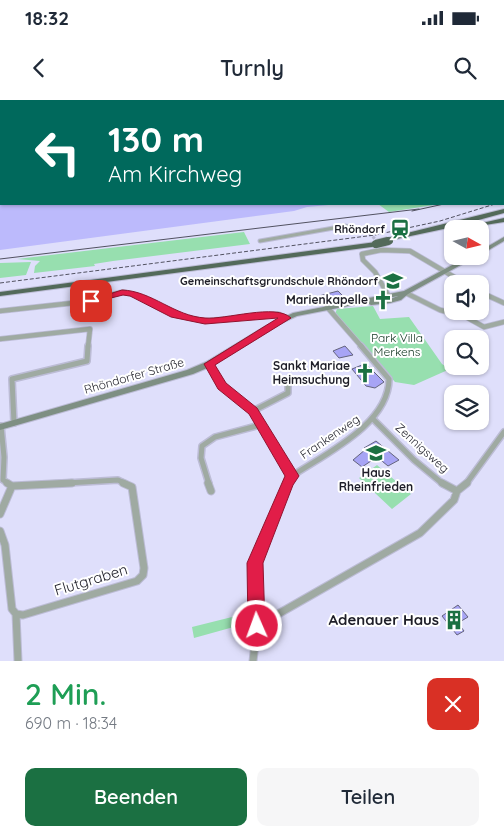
<!DOCTYPE html>
<html lang="de">
<meta charset="utf-8">
<style>
:root{--surface:#fff;--page:#f6f6f7;--text:#1f2937;--muted:#747a83;--accent:#1b7042}
body{margin:0;font-family:Quicksand,sans-serif;background:var(--page);color:var(--text);height:100vh;display:flex;flex-direction:column;font-size:19px;white-space:nowrap}
*{box-sizing:border-box;margin:0}
p{font-size:16px;color:var(--muted)}
.icon{flex:none;width:28px;height:28px;fill:none;stroke:currentColor;stroke-width:2;stroke-linecap:round;stroke-linejoin:round}
.map{position:relative;height:561px;overflow:hidden}
.details{display:flex;flex-direction:column;background:var(--surface);flex:1}
.details>*{flex:none}
.top-card{position:absolute;left:0px;top:0px;width:505px;height:105px;box-shadow:0 1px 4px #0004;background:#00695c;color:#fff;overflow:hidden}
.needle{width:32px;rotate:98deg}
.buttons{position:absolute;left:444px;top:120px;display:grid;gap:10px}
.buttons a{display:grid;place-items:center;width:45px;height:45px;border-radius:10px;background:var(--surface);box-shadow:0 1px 4px #0004;font-size:25px}
.pin{position:absolute;display:grid;place-items:center;width:42px;height:42px;color:#fff;margin:-21px;border-radius:10px;box-shadow:0 2px 8px #0006}
.me{position:absolute;width:55px;margin:-28px;rotate:358deg;stroke-linejoin:round;filter:drop-shadow(0 0 4px #0008)}
.turn{display:flex;align-items:center;gap:18px;height:105px;padding:0 25px;font-size:22px}
.turn .icon{width:65px;height:65px;stroke-width:2.5}
.turn b{display:block;font-size:35px;line-height:42px}
.round{display:grid;place-items:center;flex:none;width:52px;height:52px;border-radius:10px;background:var(--page)}
.headline{display:flex;align-items:center;justify-content:space-between;height:85px;padding:0 25px}
h1{font-size:30px;font-weight:600;line-height:38px;color:#1e9e55}
.button{display:flex;gap:10px;margin-top:auto;padding:10px 25px}
.button a{flex:1;height:58px;border-radius:10px;background:var(--accent);color:#fff;font-size:20px;font-weight:600;line-height:58px;text-align:center}
.button a+a{background:var(--page);color:var(--text)}
.status{display:flex;justify-content:space-between;align-items:center;height:35px;padding:0 25px;background:var(--surface);direction:ltr}
.status svg{height:14px;fill:currentColor}
header{display:flex;justify-content:space-between;align-items:center;height:65px;padding:0 25px;background:var(--surface);font-size:22px;font-weight:600}
.map>svg:first-child{display:block}
.green{fill:#97dfaf}
.water{fill:#bcbafc}
.building{fill:#a7a4f5;stroke:#64647d}
.lines{fill:none;stroke-linecap:round;stroke-linejoin:round}
.street-tunnel-far1{stroke:#b8b8d1;stroke-width:3;stroke-dasharray:3 2;stroke-linecap:butt}
.street-tunnel{stroke:#b8b8d1;stroke-width:4.5;stroke-dasharray:4.5 2;stroke-linecap:butt}
.street-far3-casing{stroke:#bcbcd5;stroke-width:5}
.street-far2-casing{stroke:#bcbcd5;stroke-width:6}
.street-far1-casing{stroke:#bcbcd5;stroke-width:8}
.street-casing{stroke:#bcbcd5;stroke-width:9}
.secondary-casing{stroke:#bcbcd5;stroke-width:2}
.highway-casing{stroke:#bcbcd5;stroke-width:2}
.street-far3{stroke:#9faaa2;stroke-width:3}
.street-far2{stroke:#9faaa2;stroke-width:4.5}
.street-far1{stroke:#9faaa2;stroke-width:5}
.street{stroke:#9faaa2;stroke-width:7}
.secondary{fill:#7e8f83;fill-rule:evenodd}
.highway{fill:#536a5a;fill-rule:evenodd}
.tram{stroke:#525261;stroke-width:1}
.rail{stroke:#525261;stroke-width:1;stroke-dasharray:4 2;stroke-linecap:butt}
.highway-bridge-far1-casing{stroke:#bcbcd5;stroke-width:8;stroke-linecap:butt}
.highway-bridge-casing{stroke:#bcbcd5;stroke-width:10;stroke-linecap:butt}
.highway-bridge-far1{stroke:#536a5a;stroke-width:6}
.highway-bridge{stroke:#536a5a;stroke-width:8}
.route{fill:#e11d48;stroke:#92132f}
.labels{text-anchor:middle;stroke-width:4;stroke-linejoin:round;paint-order:stroke}
.far-poi-label{font-size:11px;font-weight:bold;fill:#1e1e28;stroke:#fff;text-anchor:end}
.poi-label{font-size:12px;font-weight:bold;fill:#1e1e28;stroke:#fff;text-anchor:end}
.park-label{font-size:12px;fill:#0f341f;stroke:#fff}
.street-label{font-size:12px;fill:#1e1e28;stroke:#fff}
.near-street-label{font-size:15px;fill:#1e1e28;stroke:#fff}
.near-poi-label{font-size:15px;font-weight:bold;fill:#1e1e28;stroke:#fff;text-anchor:end}
</style>
<div class="status"><b>18:32</b><svg viewBox="0 0 49 12"><path d="M0 12V9h3v3zM5 12V6h3v6zM10 12V3h3v9zM15 12V0h3v12zM26 1h20v11H26zM47 4h2v5h-2z"/></svg></div>
<header><svg class="icon" aria-label="back" viewBox="0 0 24 24"><path d="M15 5l-7 7 7 7"/></svg>Turnly<svg class="icon" aria-label="search" viewBox="0 0 24 24"><circle cx="10" cy="10" r="6"/><path d="M15 15l6 6"/></svg></header>
<div class="map">
<svg width="504" height="561" viewBox="0 0 504 561">
<rect width="100%" height="100%" fill="#dfdffb"/>
<path class="green" d="M378,104H440L389,112Z
M244,132L250,144L113,161L94,164L95,166L34,173L35,166L40,161L17,159Z
M31,162L26,175L0,178V163Z
M373,206L380,219L409,217L442,264L450,269L414,285L395,282L335,214L337,209Z
M377,365L411,394L392,409L359,378Z
M248,513V523L194,538L192,527Z"/>
<path class="water" d="M0,68L1,104H339L307,107L294,111L0,150Z"/>
<path class="building" d="M338,191L342,195L334,198L337,201L328,203L319,196Z
M345,246L353,255L339,258L333,251Z
M362,265H367L384,282L375,288L366,286L352,269Z
M376,341L399,360L388,366L377,357L362,367L353,360L366,349L364,348Z
M458,505L468,517L458,523L464,531L457,535L442,516Z"/>
<g class="lines">
<path class="street-tunnel-far1" d="M365,130L380,143"/>
<path class="street-tunnel" d="M378,141L380,143"/>
<defs>
<path id="street-far3" d="M260,141L345,126L365,130"/>
<path id="street-far2" d="M480,192L504,203
M406,193L440,210L466,217L484,227L504,222
M388,195L375,172L363,160L362,154L381,150L410,151L466,184
M327,207L362,247
M0,211L82,202L123,192L136,195L175,215L205,221L278,214L286,218
M0,239L90,229L88,247"/>
<path id="street-far1" d="M209,264L222,286L253,311L292,376
M253,311L288,293V285
M374,320L414,360L443,384
M14,323L12,279L87,261L88,246
M1,326L4,357L3,380L9,384
M50,384L118,380L126,384
M209,384L201,358L202,346L215,337L260,325
M286,384L292,376C325,354 389,324 389,279L361,246
M466,384L504,332"/>
<path id="street" d="M7,383L12,386L72,383
M208,383L211,391
M442,383L457,391
M0,414L12,386
M0,431L5,445L12,509L16,514L23,515L137,481L143,475L144,468L132,387L123,383
M16,514L18,561
M257,526L420,433L454,400L457,391L467,383
M253,561L257,526L255,463L287,383"/>
<path id="secondary" d="M504,137V141L480,155V151Z
M469,156H477L408,194L401,200L390,203L371,205L369,204V202L297,216L268,229L212,266L193,274L0,330V324L187,270L206,262L264,227L293,213L404,191ZM398,196L390,199L374,201Z"/>
<path id="highway" d="M504,109V113L453,127L387,141L383,139Z
M504,118V122L485,125L482,123Z
M376,142L380,144L379,146L0,196V192Z"/>
</defs>
<use href="#street-far3" class="street-far3-casing"/>
<use href="#street-far2" class="street-far2-casing"/>
<use href="#street-far1" class="street-far1-casing"/>
<use href="#street" class="street-casing"/>
<use href="#secondary" class="secondary-casing"/>
<use href="#highway" class="highway-casing"/>
<use href="#street-far3" class="street-far3"/>
<use href="#street-far2" class="street-far2"/>
<use href="#street-far1" class="street-far1"/>
<use href="#street" class="street"/>
<use href="#secondary" class="secondary"/>
<use href="#highway" class="highway"/>
<path class="tram" d="M412,111L444,104
M0,159L419,109"/>
<path class="rail" d="M0,183L375,135L440,121L495,104"/>
<defs>
<path id="highway-bridge-far1" d="M382,143L390,141"/>
<path id="highway-bridge" d="M376,144L388,141"/>
</defs>
<use href="#highway-bridge-far1" class="highway-bridge-far1-casing"/>
<use href="#highway-bridge" class="highway-bridge-casing"/>
<use href="#highway-bridge-far1" class="highway-bridge-far1"/>
<use href="#highway-bridge" class="highway-bridge"/>
</g>
<path class="route" d="M122,190C152,191 174,216 205,218C225,220 276,203 291,218L215,265L226,283L257,308L299,376L293,385L263,463L265,526L263,532L257,534L251,532L248,526L247,463L285,376L249,314L218,289L204,264L278,218L205,224L171,217L130,196L123,195L91,203L87,201Z"/>
<defs>
<symbol id="station-bare" viewBox="-9 -9 18 18"><path d="M-3-6H3Q5-6 5-4V2Q5 4 3 4L4.5 6H3L1.5 4h-3L-3 6H-4.5L-3 4Q-5 4-5 2V-4Q-5-6-3-6ZM-3.5-4v3h7v-3ZM-3.5 1v1.5H-2V1ZM2 1v1.5H3.5V1Z" fill="#1b7042" stroke="#fff" stroke-width="2.5" paint-order="stroke"/></symbol>
<symbol id="school-bare" viewBox="-9 -9 18 18"><path d="M0-5L7-2L0 1L-7-2ZM-4 1L0 2.5L4 1V4Q0 6-4 4Z" fill="#1b7042" stroke="#fff" stroke-width="2.5" paint-order="stroke"/></symbol>
<symbol id="church-bare" viewBox="-9 -9 18 18"><path d="M-1.2-6h2.4v3.5h3.3v2.4h-3.3V6h-2.4V-.1h-3.3v-2.4h3.3Z" fill="#1b7042" stroke="#fff" stroke-width="2.5" paint-order="stroke"/></symbol>
<symbol id="building-bare" viewBox="-9 -9 18 18"><path d="M-4-6H4V6H1V3H-1V6H-4ZM-2.5-4.3h1.7v1.8h-1.7ZM.8-4.3h1.7v1.8H.8ZM-2.5-1h1.7V.8h-1.7ZM.8-1h1.7V.8H.8Z" fill="#1b7042" stroke="#fff" stroke-width="2.5" paint-order="stroke"/></symbol>
</defs>
<g fill-rule="evenodd">
<use href="#station-bare" x="386" y="115" width="28" height="28"/>
<use href="#school-bare" x="379" y="167" width="28" height="28"/>
<use href="#church-bare" x="369" y="186" width="28" height="28"/>
<use href="#church-bare" x="351" y="259" width="28" height="28"/>
<use href="#school-bare" x="362" y="339" width="28" height="28"/>
<use href="#building-bare" x="440" y="506" width="28" height="28"/>
</g>
<g class="labels">
<g class="far-poi-label">
<text x="385" y="133">Rhöndorf</text>
<text x="378" y="185">Gemeinschaftsgrundschule Rhöndorf</text>
</g>
<g class="poi-label">
<text x="368" y="204">Marienkapelle</text>
<text x="350" y="270">Sankt Mariae<tspan x="350" dy="14">Heimsuchung</tspan></text>
<text x="376" y="377" text-anchor="middle">Haus<tspan x="376" dy="14">Rheinfrieden</tspan></text>
</g>
<g class="park-label">
<text x="397" y="242">Park Villa<tspan x="397" dy="14">Merkens</tspan></text>
</g>
<g class="street-label">
<text transform="translate(134 276) rotate(-16)" y="4">Rhöndorfer Straße</text>
<text transform="translate(330 337) rotate(-34)" y="4">Frankenweg</text>
<text transform="translate(422 348) rotate(42)" y="4">Zennigsweg</text>
</g>
<g class="near-street-label">
<text transform="translate(91 480) rotate(-17)" y="5">Flutgraben</text>
</g>
<g class="near-poi-label">
<text x="439" y="525">Adenauer Haus</text>
</g>
</g>
</svg>
<div class="buttons">
<a><svg class="needle" viewBox="-14 -14 28 28"><path d="M0-13l5 13h-10z" fill="#e53935"/><path d="M0 13l5-13h-10z" fill="#747a83"/></svg></a>
<a><svg class="icon" aria-label="sound" viewBox="0 0 24 24"><path d="M4 9h4l5-4v14l-5-4H4zM17 9q2 3 0 6"/></svg></a>
<a><svg class="icon" aria-label="search" viewBox="0 0 24 24"><circle cx="10" cy="10" r="6"/><path d="M15 15l6 6"/></svg></a>
<a><svg class="icon" aria-label="layers" viewBox="0 0 24 24"><path d="M12 4l9 5-9 5-9-5zM3 14l9 5 9-5"/></svg></a>
</div>
<div class="pin" style="left:91px;top:201px;background:#d93025"><svg class="icon" aria-label="arrive" viewBox="0 0 24 24"><path d="M6 21V4h12l-3 4 3 4H6"/></svg></div>
<svg class="me" style="left:257px;top:526px" viewBox="-20 -20 40 40"><circle r="17" fill="#e11d48" stroke="#fff" stroke-width="3"/><path d="M0-11L8 9 0 5-8 9z" fill="#fff"/></svg>
<div class="top-card">
<div class="turn"><svg class="icon" aria-label="left" viewBox="0 0 24 24"><path d="M17 20v-9H6M10 6l-5 5 5 5"/></svg><div><b>130 m</b>Am Kirchweg</div></div>
</div>
</div>
<section class="details">
<div class="headline"><div><h1>2 Min.</h1><p>690 m · 18:34</p></div><a class="round" style="background:#d93025;color:#fff"><svg class="icon" aria-label="close" viewBox="0 0 24 24"><path d="M6 6l12 12M18 6L6 18"/></svg></a></div>
<div class="button"><a>Beenden</a><a>Teilen</a></div>
</section>
